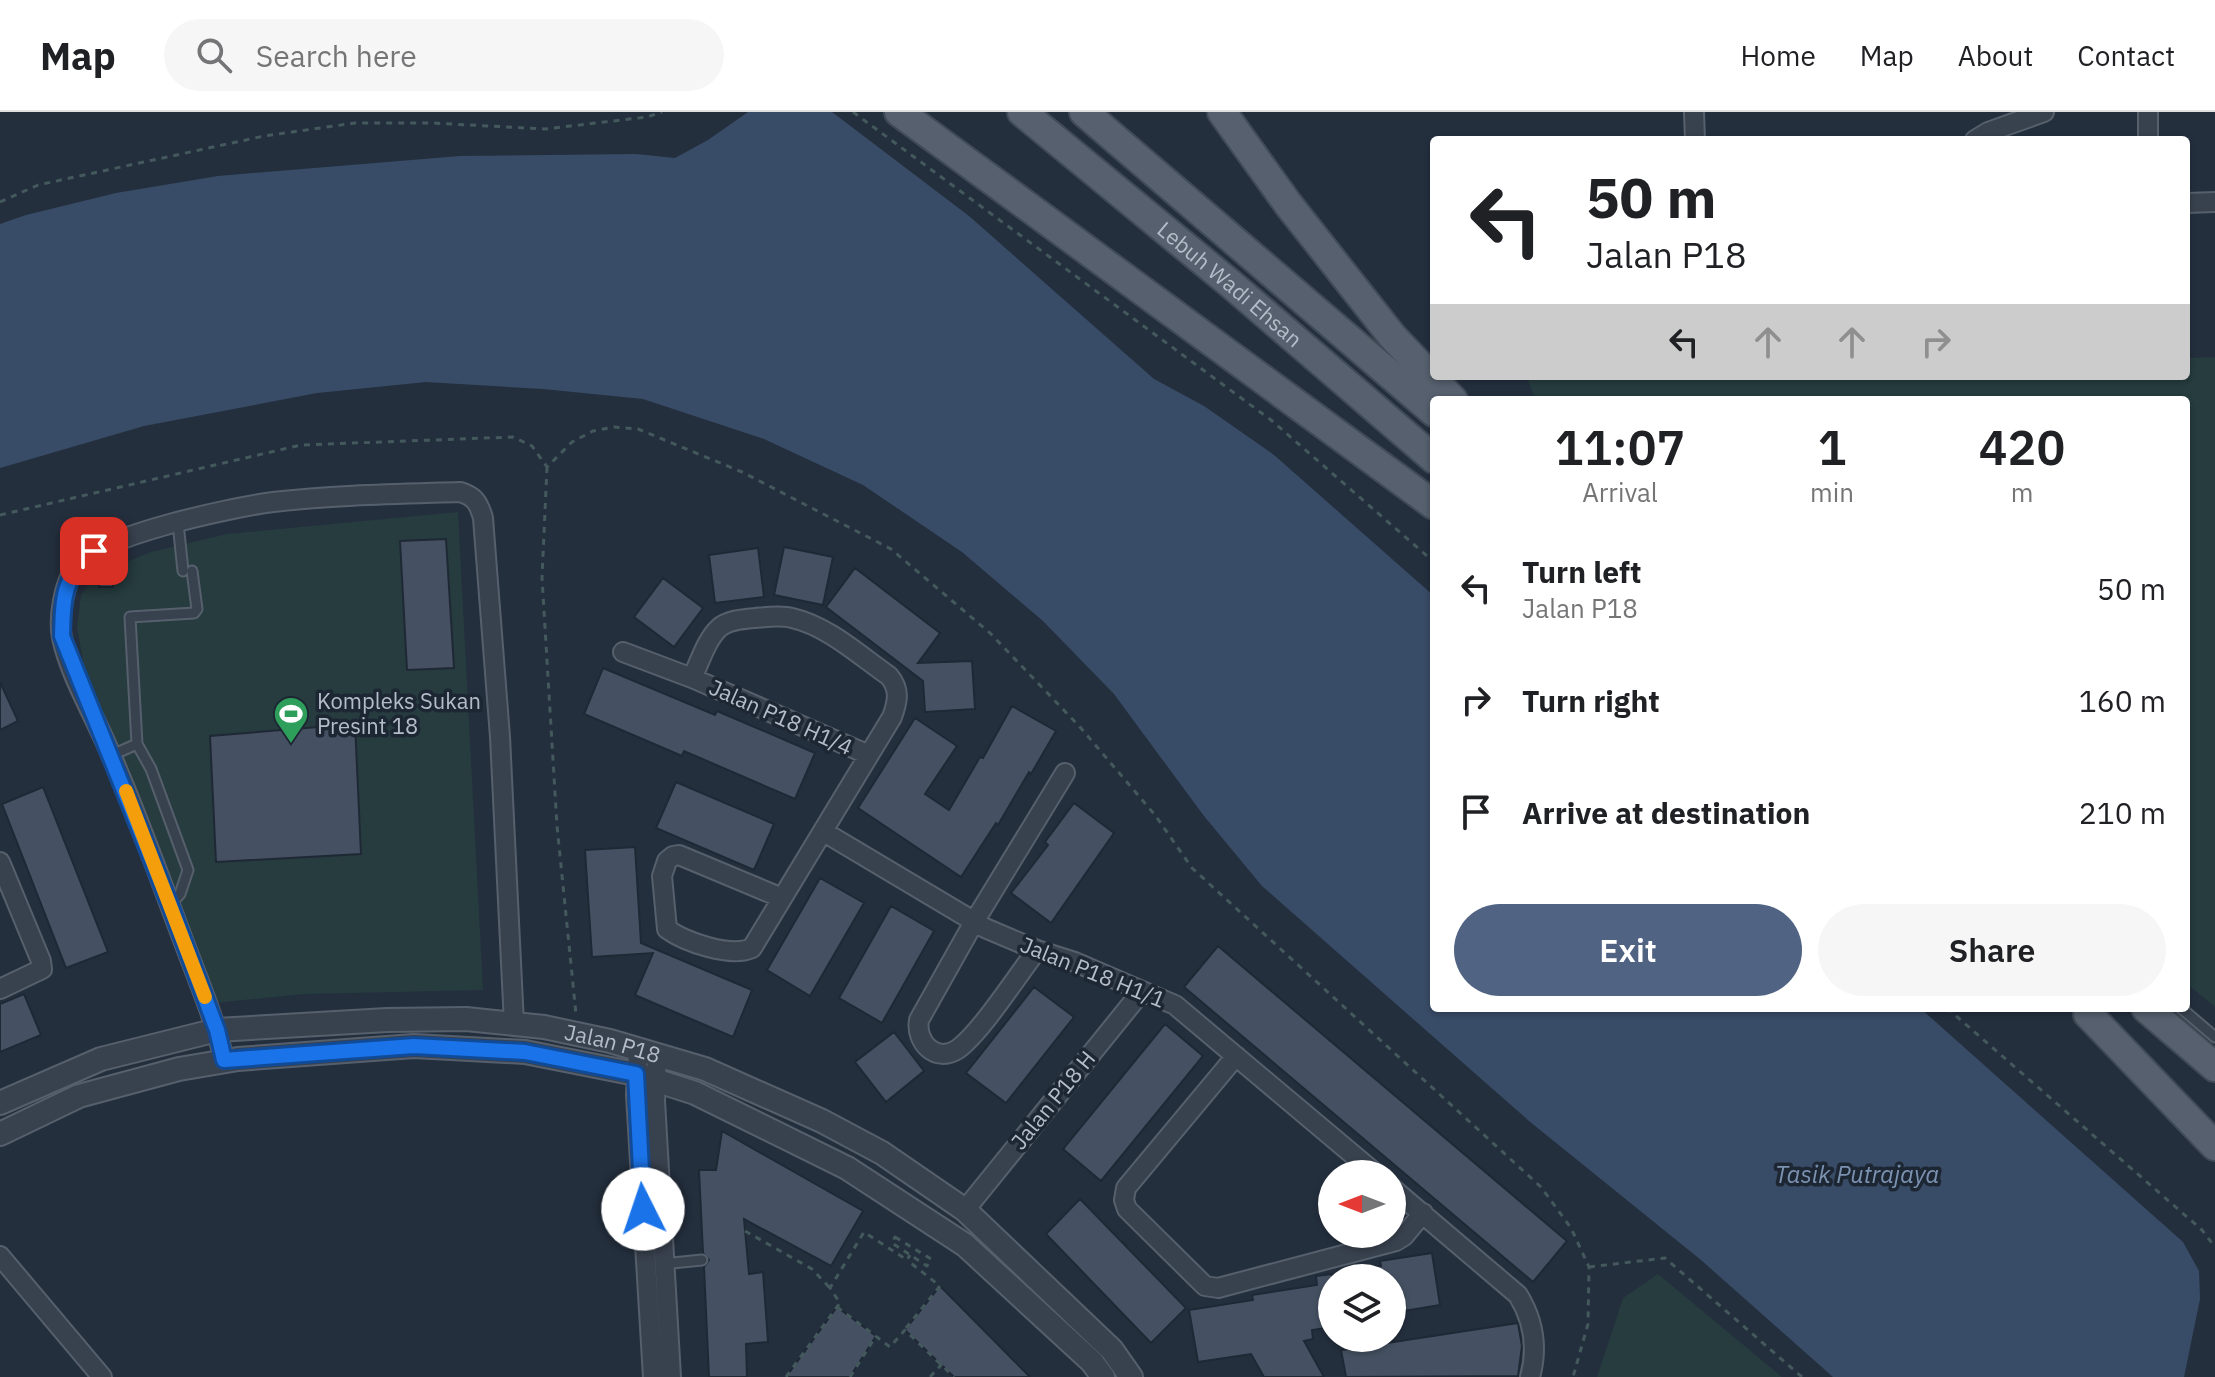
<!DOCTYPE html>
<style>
:root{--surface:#fff;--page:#f6f6f6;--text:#202124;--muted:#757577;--line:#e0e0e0;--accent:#506383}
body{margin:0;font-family:"IBM Plex Sans",sans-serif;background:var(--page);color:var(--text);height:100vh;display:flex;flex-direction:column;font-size:30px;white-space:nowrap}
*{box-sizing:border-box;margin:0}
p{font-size:26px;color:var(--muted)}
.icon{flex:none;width:44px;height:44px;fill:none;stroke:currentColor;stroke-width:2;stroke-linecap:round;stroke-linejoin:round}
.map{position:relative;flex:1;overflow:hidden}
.details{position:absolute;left:1430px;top:284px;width:760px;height:616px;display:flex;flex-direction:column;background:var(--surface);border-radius:8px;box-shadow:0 2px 6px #0004}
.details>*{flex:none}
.hud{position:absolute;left:1430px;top:24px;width:760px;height:244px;border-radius:8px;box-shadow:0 2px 6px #0004;background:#fff;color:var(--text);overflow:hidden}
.needle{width:52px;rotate:270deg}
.fabs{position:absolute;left:1318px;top:1048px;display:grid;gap:16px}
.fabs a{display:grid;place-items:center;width:88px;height:88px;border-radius:50%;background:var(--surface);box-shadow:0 2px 6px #0004;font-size:40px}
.pin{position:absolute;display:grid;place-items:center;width:68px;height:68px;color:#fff;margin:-34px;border-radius:16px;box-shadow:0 4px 12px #0006}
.me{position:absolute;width:88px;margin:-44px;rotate:356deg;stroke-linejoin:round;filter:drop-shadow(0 0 6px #0008)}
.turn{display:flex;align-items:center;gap:28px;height:168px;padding:0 24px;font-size:36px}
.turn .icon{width:104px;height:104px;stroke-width:2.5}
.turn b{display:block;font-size:56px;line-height:68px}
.lanes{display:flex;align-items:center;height:76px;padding:0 24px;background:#0003;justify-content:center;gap:40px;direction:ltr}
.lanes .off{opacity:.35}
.eta{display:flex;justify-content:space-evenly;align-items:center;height:136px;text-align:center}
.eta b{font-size:48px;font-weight:600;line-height:56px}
.button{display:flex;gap:16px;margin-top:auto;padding:16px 24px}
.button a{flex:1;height:92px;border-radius:48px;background:var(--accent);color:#fff;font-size:32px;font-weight:600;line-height:92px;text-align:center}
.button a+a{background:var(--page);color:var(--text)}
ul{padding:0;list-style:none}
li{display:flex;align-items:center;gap:24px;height:112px;padding:0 24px}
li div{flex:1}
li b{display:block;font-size:30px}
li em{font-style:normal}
header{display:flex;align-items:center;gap:48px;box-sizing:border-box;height:112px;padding:0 40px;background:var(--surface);border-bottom:2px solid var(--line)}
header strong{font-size:38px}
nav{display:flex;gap:44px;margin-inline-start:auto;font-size:28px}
.search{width:560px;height:72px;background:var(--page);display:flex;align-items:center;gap:20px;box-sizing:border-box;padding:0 28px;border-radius:44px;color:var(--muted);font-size:30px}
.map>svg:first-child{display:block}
.green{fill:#263c3f}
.water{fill:#394c67}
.building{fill:#455162;stroke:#1f2835;stroke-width:2}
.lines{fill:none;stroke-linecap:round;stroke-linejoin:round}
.service-casing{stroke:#565f6c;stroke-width:13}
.minor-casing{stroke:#565f6c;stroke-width:22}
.tertiary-casing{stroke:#565f6c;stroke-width:26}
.primary-casing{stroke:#414a57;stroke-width:32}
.path{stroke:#44595c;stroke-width:3;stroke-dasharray:6 6;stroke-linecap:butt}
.service{stroke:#38414e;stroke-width:9}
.minor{stroke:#38414e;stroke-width:18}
.tertiary{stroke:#38414e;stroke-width:22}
.primary{stroke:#56606e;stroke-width:28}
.route-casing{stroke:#114b97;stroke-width:20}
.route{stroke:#1a73e8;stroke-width:14}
.slow{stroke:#f59e0b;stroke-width:14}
.labels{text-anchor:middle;stroke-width:7;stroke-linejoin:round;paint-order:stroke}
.street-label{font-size:22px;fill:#b4bcc9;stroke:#1d2633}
.poi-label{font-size:22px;fill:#b4bcc9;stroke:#1d2633;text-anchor:start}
.water-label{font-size:24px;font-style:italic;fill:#7c92b1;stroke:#1d2633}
</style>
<header>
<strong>Map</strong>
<div class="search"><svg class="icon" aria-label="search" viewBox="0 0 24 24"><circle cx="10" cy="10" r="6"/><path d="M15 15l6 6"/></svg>Search here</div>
<nav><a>Home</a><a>Map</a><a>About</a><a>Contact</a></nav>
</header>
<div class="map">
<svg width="2215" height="1265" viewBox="0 0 2215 1265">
<rect width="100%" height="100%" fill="#242f3e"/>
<path class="green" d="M2215,245V895L2186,871V288H1535L1527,265L2186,264V246Z
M458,400L483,878L304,882L215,891L140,706L85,560L77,515L81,483L99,461L151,440L227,422Z
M1658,1162L1782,1265H1597L1623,1186Z"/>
<path class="water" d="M748,0H832L969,104L1154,267L1204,294L1274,343L1434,484V896H1920L2183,1130L2199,1159L2200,1187L2184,1265H1833L1701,1148L1529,1009L1262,774L1204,704L1114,582L1043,509L962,440L863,373L764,327L643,287L543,277L426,270L317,281L144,314L0,356V112L26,103L116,81L218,64L460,44L636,42L675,46L708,28Z"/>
<path class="building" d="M446,427L454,556L407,558L400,429Z
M784,435L833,445L823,493L774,483Z
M758,436L764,485L715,491L709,443Z
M855,456L940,521L918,551L972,549L975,597L925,600L923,569L826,495Z
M99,459H113V475H99Z
M663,466L703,496L674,535L634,505Z
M603,556L715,603L717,599L815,641L795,687L684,639L682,644L584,602Z
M0,570L18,609L0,618Z
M1012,594L1056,619L1031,662L1029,660L998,713L996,711L961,765L858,696L915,606L957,634L925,682L949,698L980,645L983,646Z
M355,612L361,742L216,750L210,624Z
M676,670L774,712L754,758L656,716Z
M43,675L108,840L66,856L2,692Z
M1074,691L1114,721L1051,811L1011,781L1048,733L1045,730Z
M635,735L641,831L752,878L733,925L635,883L653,841L592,845L585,738Z
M820,766L864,791L810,884L767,858Z
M891,794L934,819L882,911L839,886Z
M1218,834L1567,1129L1533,1170L1184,875Z
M1034,875L1074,905L1006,991L966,961Z
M24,882L41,923L0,940V892Z
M1165,912L1203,944L1101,1069L1063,1037Z
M894,920L924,959L886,990L855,950Z
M722,1019L863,1099L831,1154L744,1107L749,1162L763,1160L768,1230L746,1232L747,1265H709L704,1155L709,1148L703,1141L699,1058H716Z
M1080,1087L1186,1196L1151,1231L1046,1122Z
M1432,1141L1440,1193L1392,1201V1166H1355V1158L1381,1154L1380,1149Z
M1332,1162V1215L1312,1218L1313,1227L1304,1229L1324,1265H1264L1251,1242L1198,1250L1189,1198L1253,1188L1252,1183L1317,1173L1316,1164Z
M940,1174L1030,1265H954L905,1218Z
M837,1195L876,1224L850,1265H786Z
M1518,1211L1522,1234L1518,1264L1346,1265L1341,1238Z"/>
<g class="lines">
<defs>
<path id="service" d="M178,411L183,459
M112,643L137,632
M170,793L180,782L188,758L151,657L137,632L130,505L194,501L197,497L192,459
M2181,896L2215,925
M662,1152L702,1148"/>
<path id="minor" d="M1694,0L1695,28
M2148,0V28
M1975,28L1988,20L2044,0
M2186,91L2215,90
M623,540L692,566L869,643
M692,566C700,550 706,528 719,516C728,508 743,507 755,506C767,505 781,503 792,506C828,514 860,544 889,564C900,577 898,589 892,605L752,836C731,846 685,830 667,817L662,764L667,749L673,744L679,743L782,786
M824,720L985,816L1037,838L1075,850L1175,893L1376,1062
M0,750L41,849L42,857L0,877
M1037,838C1017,864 982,919 958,937C936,952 915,930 919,908L974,810L1065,661
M638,936L636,983L653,1265
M657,942L655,989L671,1265
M1236,944L1126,1076L1124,1088L1127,1097L1205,1174L1218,1176L1396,1129L1404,1124L1423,1101
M224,948C214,903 195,861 179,817C157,759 136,700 111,643C96,606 70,564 62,526C58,505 64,473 75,455C95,424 234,395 273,390C335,383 398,382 460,380C475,384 479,392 483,406L500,625L514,912
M1392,1076L1518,1183C1534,1209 1538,1236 1530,1265
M965,1098L1142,879
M0,1144L102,1265"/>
<g id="tertiary">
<path id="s1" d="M0,991L101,947L217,918L387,908L466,907L544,915L610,929L705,957L822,1009L882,1041L965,1098L1112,1238L1131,1265"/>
<path d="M0,1022L79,984L179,957L238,947L414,934L525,940L636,962L695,981L847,1056L965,1133L1092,1250L1103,1265"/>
</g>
<g id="primary">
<path d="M899,0L1434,393"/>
<path id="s2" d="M1022,0L1232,173L1434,347"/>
<path d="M1084,0L1434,300"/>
<path d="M1222,0L1288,92L1392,224L1453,288"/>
<path d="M2146,896L2215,955"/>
<path d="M2088,902L2215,1034"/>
</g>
</defs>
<use href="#service" class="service-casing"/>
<use href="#minor" class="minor-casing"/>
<use href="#tertiary" class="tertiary-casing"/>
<use href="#primary" class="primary-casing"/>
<path class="path" d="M853,0L1271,308L1434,450
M0,90L38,73L264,24L355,11H432L545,17L647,5L662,0
M547,355L542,466L557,714L576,902
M0,403L301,333L513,325L532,334L547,355L572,330L593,319L614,315L638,317L742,360L891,437L990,521L1080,615L1155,703L1192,756L1541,1075L1571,1116L1589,1155L1588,1212L1573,1265
M1947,896L2202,1118L2215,1135
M745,1119L812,1157L830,1176
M895,1125L931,1147L927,1154L892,1131Z
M1589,1155L1665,1146L1802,1265
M837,1195L890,1235L905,1218L954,1265
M906,1216L940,1174L907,1148
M786,1265L837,1195L840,1191L830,1176L864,1120L907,1148L910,1143
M850,1265L876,1224
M930,1265L942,1252"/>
<use href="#service" class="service"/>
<use href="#minor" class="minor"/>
<use href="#tertiary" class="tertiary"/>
<use href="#primary" class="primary"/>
</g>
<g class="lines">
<defs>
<path id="route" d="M94,439C63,464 63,486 62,524L170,793L217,918L224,948L414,934L525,940L636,962L643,1097"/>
</defs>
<use href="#route" class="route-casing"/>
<use href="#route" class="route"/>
<path class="slow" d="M126,679L205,885"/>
</g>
<defs>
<symbol id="stadium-pin" viewBox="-11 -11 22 30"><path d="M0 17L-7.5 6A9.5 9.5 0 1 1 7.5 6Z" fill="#2e9e5b" stroke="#1d2633"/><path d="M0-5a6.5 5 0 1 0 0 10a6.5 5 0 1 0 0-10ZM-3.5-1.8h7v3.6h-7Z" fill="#fff"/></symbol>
</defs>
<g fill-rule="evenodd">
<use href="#stadium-pin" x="271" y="582" width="40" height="54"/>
</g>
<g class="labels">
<g class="street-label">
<text dy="8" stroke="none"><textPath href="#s2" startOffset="270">Lebuh Wadi Ehsan</textPath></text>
<text transform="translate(781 605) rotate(24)" y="8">Jalan P18 H1/4</text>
<text transform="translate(1093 860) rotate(22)" y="8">Jalan P18 H1/1</text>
<text dy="8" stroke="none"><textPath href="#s1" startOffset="628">Jalan P18</textPath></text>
<text transform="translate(1053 988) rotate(-51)" y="8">Jalan P18 H</text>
</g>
<g class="poi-label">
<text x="317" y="597">Kompleks Sukan<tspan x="317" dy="25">Presint 18</tspan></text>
</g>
<g class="water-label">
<text x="1857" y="1071">Tasik Putrajaya</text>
</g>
</g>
</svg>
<div class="fabs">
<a><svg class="needle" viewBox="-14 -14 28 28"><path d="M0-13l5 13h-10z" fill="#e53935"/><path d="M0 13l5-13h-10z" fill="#757577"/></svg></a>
<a><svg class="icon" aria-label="layers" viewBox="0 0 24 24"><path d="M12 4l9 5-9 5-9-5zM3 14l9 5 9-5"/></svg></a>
</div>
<div class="pin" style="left:94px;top:439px;background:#d93025"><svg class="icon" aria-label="arrive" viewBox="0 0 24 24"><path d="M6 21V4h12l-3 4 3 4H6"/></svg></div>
<svg class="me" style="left:643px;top:1097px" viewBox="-20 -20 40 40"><circle r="19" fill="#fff"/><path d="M0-13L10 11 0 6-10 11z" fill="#1a73e8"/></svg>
<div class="hud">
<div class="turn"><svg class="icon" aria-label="left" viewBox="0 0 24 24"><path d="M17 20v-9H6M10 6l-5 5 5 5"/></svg><div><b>50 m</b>Jalan P18</div></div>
<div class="lanes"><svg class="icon" aria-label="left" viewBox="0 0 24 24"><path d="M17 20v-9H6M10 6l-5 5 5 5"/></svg><svg class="icon off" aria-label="ahead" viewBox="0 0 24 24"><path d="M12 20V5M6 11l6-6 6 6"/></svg><svg class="icon off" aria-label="ahead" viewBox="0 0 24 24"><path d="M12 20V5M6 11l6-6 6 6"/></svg><svg class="icon off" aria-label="right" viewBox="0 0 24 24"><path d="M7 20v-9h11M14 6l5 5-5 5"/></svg></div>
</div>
<section class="details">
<div class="eta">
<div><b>11:07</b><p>Arrival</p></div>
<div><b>1</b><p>min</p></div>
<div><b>420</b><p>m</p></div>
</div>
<ul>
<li><svg class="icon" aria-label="left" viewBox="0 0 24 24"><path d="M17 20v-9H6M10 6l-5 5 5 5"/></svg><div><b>Turn left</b><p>Jalan P18</p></div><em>50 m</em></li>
<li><svg class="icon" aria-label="right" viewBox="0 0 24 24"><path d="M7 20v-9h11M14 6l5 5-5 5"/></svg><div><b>Turn right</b></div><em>160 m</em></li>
<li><svg class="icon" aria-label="arrive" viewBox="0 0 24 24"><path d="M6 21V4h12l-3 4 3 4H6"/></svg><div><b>Arrive at destination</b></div><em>210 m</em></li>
</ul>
<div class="button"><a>Exit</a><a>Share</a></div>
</section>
</div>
